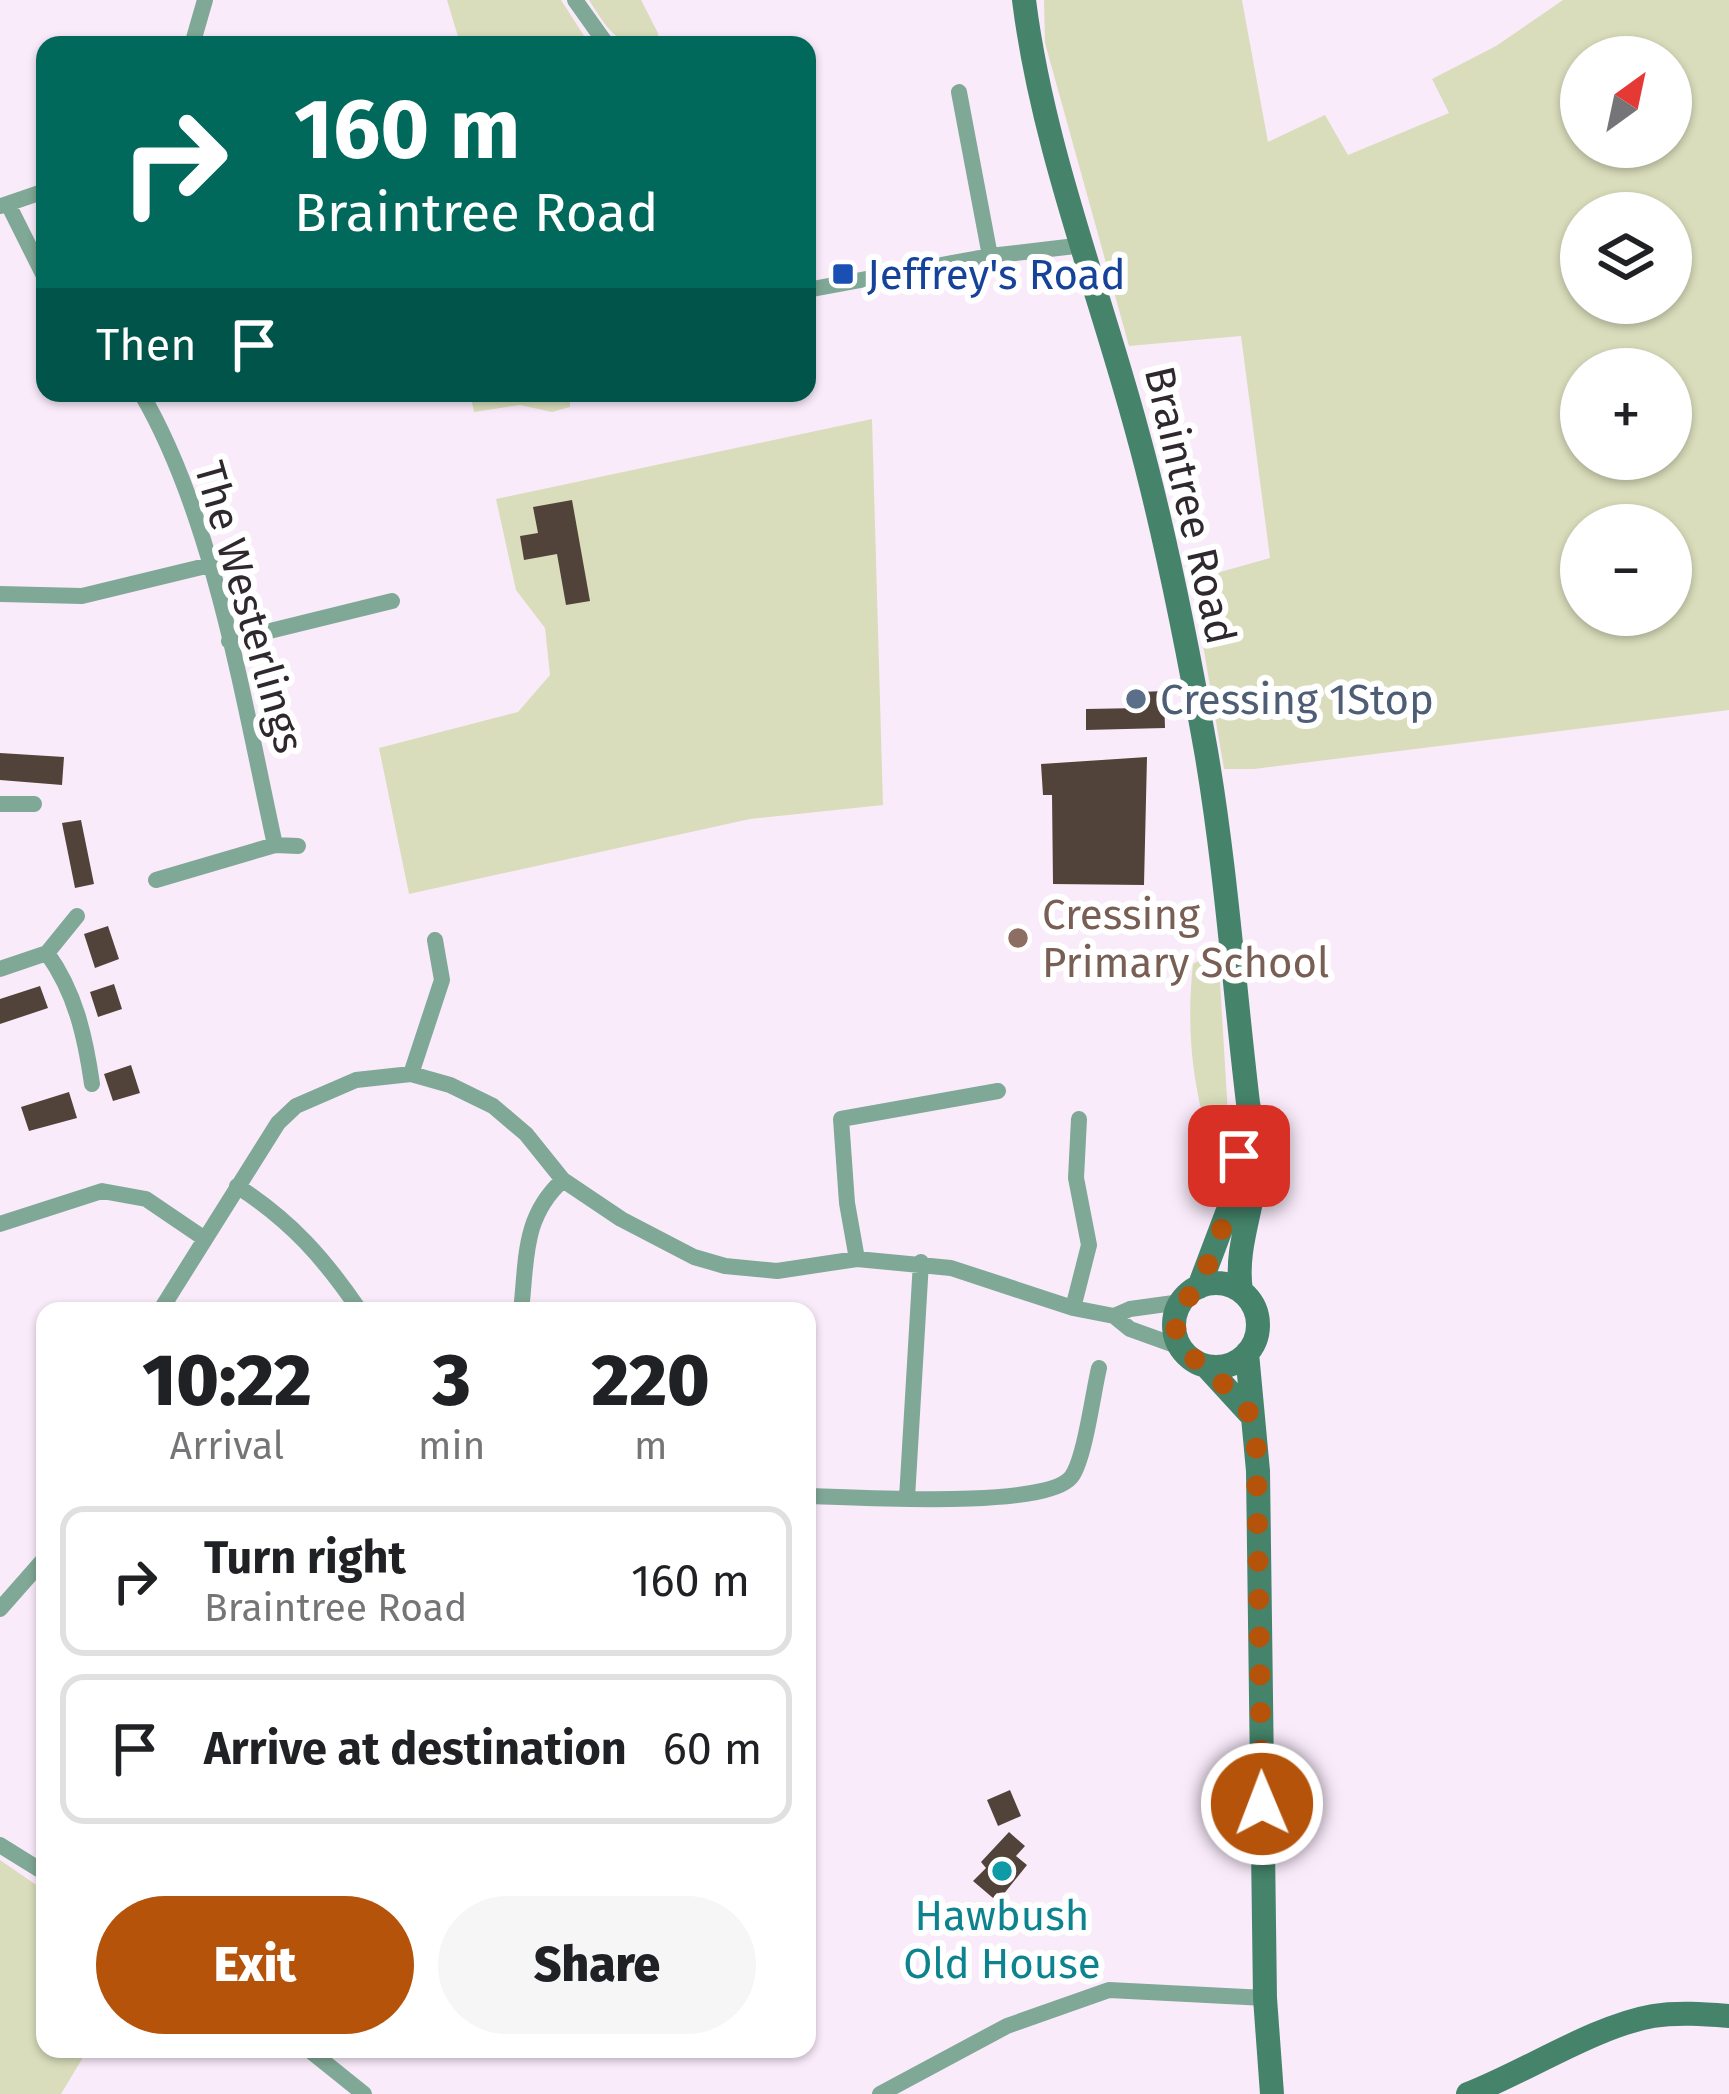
<!DOCTYPE html>
<meta charset="utf-8">
<style>
:root{--surface:#fff;--page:#f6f6f6;--text:#202124;--muted:#757577;--line:#e0e0e0;--accent:#b45309}
body{margin:0;font-family:"Fira Sans",sans-serif;background:var(--page);color:var(--text);height:100vh;display:flex;flex-direction:column;font-size:45px;white-space:nowrap}
*{box-sizing:border-box;margin:0}
p{font-size:39px;color:var(--muted)}
.icon{flex:none;width:66px;height:66px;fill:none;stroke:currentColor;stroke-width:2;stroke-linecap:round;stroke-linejoin:round}
.map{position:relative;flex:1;overflow:hidden}
.drawer{position:absolute;left:36px;top:1302px;width:780px;height:756px;display:flex;flex-direction:column;background:var(--surface);border-radius:24px;box-shadow:0 3px 9px #0004}
.drawer>*{flex:none}
.banner{position:absolute;left:36px;top:36px;width:780px;height:366px;border-radius:24px;box-shadow:0 3px 9px #0004;background:#00695c;color:#fff;overflow:hidden}
.needle{width:78px;rotate:33deg}
.fabs{position:absolute;left:1560px;top:36px;display:grid;gap:24px}
.fabs a{display:grid;place-items:center;width:132px;height:132px;border-radius:50%;background:var(--surface);box-shadow:0 3px 9px #0004;font-size:60px}
.pin{position:absolute;display:grid;place-items:center;width:102px;height:102px;color:#fff;margin:-51px;border-radius:24px;box-shadow:0 6px 18px #0006}
.me{position:absolute;width:132px;margin:-66px;rotate:359deg;stroke-linejoin:round;filter:drop-shadow(0 0 9px #0008)}
.turn{display:flex;align-items:center;gap:42px;height:252px;padding:0 60px;font-size:54px}
.turn .icon{width:156px;height:156px;stroke-width:2.5}
.turn b{display:block;font-size:84px;line-height:102px}
.then{display:flex;align-items:center;height:114px;padding:0 60px;background:#0003;gap:24px;font-size:45px}
.eta{display:flex;justify-content:space-evenly;align-items:center;height:204px;text-align:center}
.eta b{font-size:72px;font-weight:800;line-height:84px}
.primary-button{display:flex;gap:24px;margin-top:auto;padding:24px 60px}
.primary-button a{flex:1;height:138px;border-radius:72px;background:var(--accent);color:#fff;font-size:48px;font-weight:800;line-height:138px;text-align:center}
.primary-button a+a{background:var(--page);color:var(--text)}
ul{padding:0;list-style:none}
li{display:flex;align-items:center;gap:36px;height:150px;margin:0 24px 18px;padding:0 36px;border:6px solid var(--line);border-radius:24px}
li div{flex:1}
li b{display:block;font-size:45px}
li em{font-style:normal}
.map>svg:first-child{display:block}
.green{fill:#d9ddbb;fill-rule:evenodd}
.building{fill:#52433a}
.lines{fill:none;stroke-linecap:round;stroke-linejoin:round}
.street{stroke:#80a896;stroke-width:16}
.secondary{stroke:#45846b;stroke-width:24}
.route{stroke:#b45309;stroke-width:21;stroke-dasharray:0 37.8}
.transit-dot{fill:#1a4fb4;stroke:#fff;stroke-width:4.5}
.service-dot{fill:#5c6f8a;stroke:#fff;stroke-width:4.5}
.education-dot{fill:#8d6e63;stroke:#fff;stroke-width:4.5}
.culture-dot{fill:#0f9aa8;stroke:#fff;stroke-width:4.5}
.labels{text-anchor:middle;stroke-width:12;stroke-linejoin:round;paint-order:stroke}
.transit-label{font-size:42px;fill:#164399;stroke:#fff;text-anchor:start}
.street-label{font-size:42px;fill:#2f292f;stroke:#fff}
.service-label{font-size:42px;fill:#4e5e75;stroke:#fff;text-anchor:start}
.education-label{font-size:42px;fill:#785e54;stroke:#fff;text-anchor:start}
.culture-label{font-size:42px;fill:#0d838f;stroke:#fff}
</style>
<div class="map">
<svg width="1729" height="2094" viewBox="0 0 1729 2094">
<rect width="100%" height="100%" fill="#faebfb"/>
<path class="green" d="M447,0H561L590,45H537L535,39L514,43L513,38L483,45L477,39L459,40Z
M589,0H641L658,33L660,45C616,45 612,36 589,0Z
M1044,0H1242L1268,142L1325,115L1348,155L1449,113L1432,79L1496,46L1563,0H1729V710L1254,769H1224L1192,580L1270,558L1241,336L1129,346L1045,43ZM1671,57V147H1581V57ZM1671,213V303H1581V213ZM1671,369V459H1581V369ZM1671,525V615H1581V525Z
M470,393H570V407L552,412L520,405L474,412Z
M872,419L883,805L750,819L409,894L379,748L518,712L550,675L545,628L516,590L496,499Z
M1204,958L1219,966L1230,1147L1212,1149C1192,1087 1186,1029 1193,964Z
M0,1860L45,1891V2049H88L61,2094H0Z"/>
<path class="building" d="M572,500L590,601L566,605L557,554L524,560L520,536L538,533L533,507Z
M1164,691L1165,728L1086,730V709L1141,708L1140,692Z
M0,753L64,757L62,785L0,780Z
M1147,757L1144,885L1053,884L1052,795H1043L1041,764Z
M81,820L94,884L75,888L62,823Z
M108,926L119,959L95,968L84,934Z
M114,984L122,1009L98,1017L90,992Z
M40,986L48,1008L0,1024V999Z
M131,1065L140,1093L113,1101L104,1074Z
M69,1092L77,1118L29,1131L21,1107Z
M1010,1790L1021,1816L998,1826L987,1800Z
M1009,1832L1025,1846L1016,1856L1027,1865L1002,1896L997,1893L993,1898L973,1881L986,1868L981,1862Z"/>
<g class="lines">
<path class="street" d="M575,0L607,45
M192,45L205,0
M959,92L990,256
M8,204L45,278
M1,206L45,191
M807,290L990,256L1084,245
M141,393C214,517 244,704 275,845
M0,594L82,596L210,565
M229,641L392,601
M0,804H34
M156,880L275,845L298,846
M47,953C75,992 85,1035 92,1084
M0,969L47,953L77,916
M411,1074L442,980L435,940
M237,1186C291,1221 324,1258 360,1311
M0,1224L102,1191L146,1199L205,1239
M857,1259L847,1203L841,1119L998,1091
M1073,1308L1089,1245L1076,1178L1079,1119
M160,1311L278,1123L296,1106L356,1080L411,1074L450,1085L493,1106L526,1134L563,1180L621,1219L694,1257L725,1266L777,1271L857,1259L951,1268L1073,1308L1114,1316L1130,1329L1180,1347
M521,1311C527,1260 522,1217 563,1180
M1114,1316L1130,1309L1181,1302
M807,1496C852,1497 1050,1510 1072,1476C1085,1457 1093,1393 1099,1368
M907,1498L921,1262
M0,1609L45,1558
M0,1845L45,1873
M308,2049L364,2094
M880,2094L1007,2026L1109,1990L1265,1998"/>
<path class="secondary" d="M1024,0C1042,145 1099,290 1137,431C1166,536 1187,644 1206,751C1226,868 1234,986 1248,1103C1250,1115 1255,1127 1256,1139C1263,1191 1233,1239 1241,1291
M1174 1325a42 42 0 1 1 84 0a42 42 0 1 1-84 0Z
M1199,1287L1230,1205L1245,1121
M1247,1353L1258,1471L1265,1998L1272,2094
M1206,1366L1250,1414
M1468,2094C1525,2072 1595,2026 1653,2016C1678,2012 1704,2014 1729,2016"/>
</g>
<g class="lines">
<path class="route" d="M1239,1156L1230,1205L1217,1242L1199,1286L1177,1309L1174,1324L1185,1354L1207,1366L1250,1414L1256,1430L1262,1804"/>
</g>
<rect class="transit-dot" x="831" y="262" width="24" height="24" rx="6"/>
<circle class="service-dot" cx="1136" cy="699" r="12"/>
<circle class="education-dot" cx="1018" cy="938" r="12"/>
<circle class="culture-dot" cx="1002" cy="1871" r="12"/>
<g class="labels">
<g class="transit-label">
<text x="867" y="289">Jeffrey's Road</text>
</g>
<g class="street-label">
<text transform="translate(1191 505) rotate(77)" y="15">Braintree Road</text>
<text transform="translate(250 607) rotate(74)" y="15">The Westerlings</text>
</g>
<g class="service-label">
<text x="1160" y="714">Cressing 1Stop</text>
</g>
<g class="education-label">
<text x="1042" y="929">Cressing<tspan x="1042" dy="48">Primary School</tspan></text>
</g>
<g class="culture-label">
<text x="1002" y="1930">Hawbush<tspan x="1002" dy="48">Old House</tspan></text>
</g>
</g>
</svg>
<div class="fabs">
<a><svg class="needle" viewBox="-14 -14 28 28"><path d="M0-13l5 13h-10z" fill="#e53935"/><path d="M0 13l5-13h-10z" fill="#757577"/></svg></a>
<a><svg class="icon" aria-label="layers" viewBox="0 0 24 24"><path d="M12 4l9 5-9 5-9-5zM3 14l9 5 9-5"/></svg></a>
<a>+</a>
<a>−</a>
</div>
<div class="pin" style="left:1239px;top:1156px;background:#d93025"><svg class="icon" aria-label="arrive" viewBox="0 0 24 24"><path d="M6 21V4h12l-3 4 3 4H6"/></svg></div>
<svg class="me" style="left:1262px;top:1804px" viewBox="-20 -20 40 40"><circle r="17" fill="#b45309" stroke="#fff" stroke-width="3"/><path d="M0-11L8 9 0 5-8 9z" fill="#fff"/></svg>
<div class="banner">
<div class="turn"><svg class="icon" aria-label="right" viewBox="0 0 24 24"><path d="M7 20v-9h11M14 6l5 5-5 5"/></svg><div><b>160 m</b>Braintree Road</div></div>
<div class="then">Then<svg class="icon" aria-label="arrive" viewBox="0 0 24 24"><path d="M6 21V4h12l-3 4 3 4H6"/></svg></div>
</div>
<section class="drawer">
<div class="eta">
<div><b>10:22</b><p>Arrival</p></div>
<div><b>3</b><p>min</p></div>
<div><b>220</b><p>m</p></div>
</div>
<ul>
<li><svg class="icon" aria-label="right" viewBox="0 0 24 24"><path d="M7 20v-9h11M14 6l5 5-5 5"/></svg><div><b>Turn right</b><p>Braintree Road</p></div><em>160 m</em></li>
<li><svg class="icon" aria-label="arrive" viewBox="0 0 24 24"><path d="M6 21V4h12l-3 4 3 4H6"/></svg><div><b>Arrive at destination</b></div><em>60 m</em></li>
</ul>
<div class="primary-button"><a>Exit</a><a>Share</a></div>
</section>
</div>
